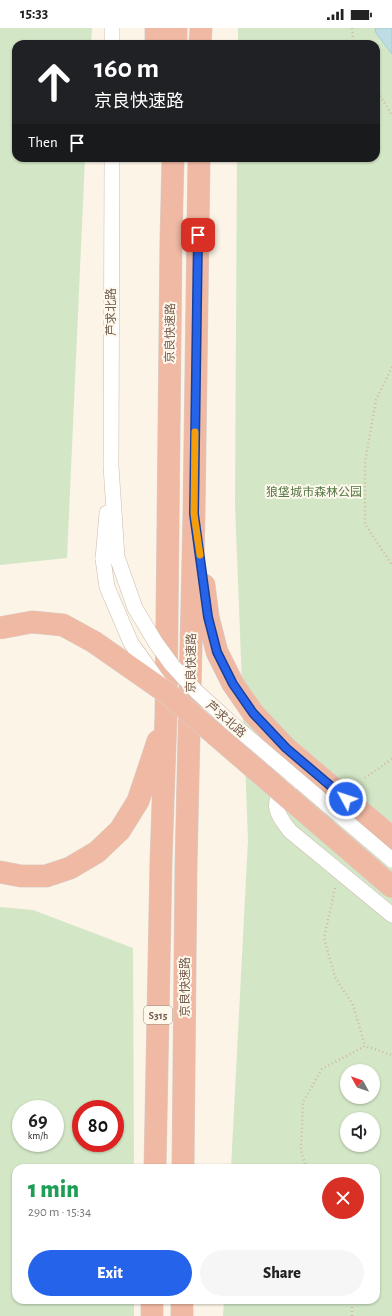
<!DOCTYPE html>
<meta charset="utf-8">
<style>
:root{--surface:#fff;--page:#f6f6f6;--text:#222;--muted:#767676;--accent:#2563eb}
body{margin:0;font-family:"Alegreya Sans","Noto Sans SC",sans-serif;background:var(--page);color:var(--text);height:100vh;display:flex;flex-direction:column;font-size:15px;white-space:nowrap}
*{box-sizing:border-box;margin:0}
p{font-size:13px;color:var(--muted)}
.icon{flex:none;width:22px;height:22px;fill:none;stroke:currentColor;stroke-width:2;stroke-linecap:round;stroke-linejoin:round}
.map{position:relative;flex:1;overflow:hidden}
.drawer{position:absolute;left:12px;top:1136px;width:368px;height:140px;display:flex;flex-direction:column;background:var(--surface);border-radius:12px;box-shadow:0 1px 3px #0004}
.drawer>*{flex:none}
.banner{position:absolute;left:12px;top:12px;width:368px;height:122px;border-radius:12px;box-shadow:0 1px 3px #0004;background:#202124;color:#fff;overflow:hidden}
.needle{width:26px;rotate:310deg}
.tools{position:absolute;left:340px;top:1036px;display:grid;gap:8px}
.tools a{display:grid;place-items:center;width:40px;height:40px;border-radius:50%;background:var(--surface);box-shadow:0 1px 3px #0004;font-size:20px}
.speed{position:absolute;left:12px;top:1072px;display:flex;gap:8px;font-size:20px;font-weight:700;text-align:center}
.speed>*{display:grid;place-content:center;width:52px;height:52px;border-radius:50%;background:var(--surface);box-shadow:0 1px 3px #0004;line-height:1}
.speed small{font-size:10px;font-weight:400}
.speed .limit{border:6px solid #d22;background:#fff;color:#111}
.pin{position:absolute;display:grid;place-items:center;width:34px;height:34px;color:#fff;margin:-17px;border-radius:8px;box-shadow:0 2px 6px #0006}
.me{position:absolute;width:44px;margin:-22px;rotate:310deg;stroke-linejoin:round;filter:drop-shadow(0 0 3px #0008)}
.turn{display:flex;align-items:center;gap:14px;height:84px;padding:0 16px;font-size:18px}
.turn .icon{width:52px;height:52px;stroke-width:2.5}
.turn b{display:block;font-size:28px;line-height:34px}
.then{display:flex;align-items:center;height:38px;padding:0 16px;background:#0003;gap:8px;font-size:15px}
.round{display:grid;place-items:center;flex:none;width:42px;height:42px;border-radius:21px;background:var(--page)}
.summary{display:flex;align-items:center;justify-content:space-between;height:68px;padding:0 16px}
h1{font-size:24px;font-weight:800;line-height:30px;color:#1e9e55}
.primary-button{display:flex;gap:8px;margin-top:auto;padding:8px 16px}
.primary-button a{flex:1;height:46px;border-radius:24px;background:var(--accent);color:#fff;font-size:16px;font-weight:800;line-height:46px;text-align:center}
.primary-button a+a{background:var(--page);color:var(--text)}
.status{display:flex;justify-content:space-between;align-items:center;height:28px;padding:0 20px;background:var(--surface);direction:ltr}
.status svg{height:11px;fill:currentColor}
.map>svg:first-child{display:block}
.green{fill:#d3e7c6;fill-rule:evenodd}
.water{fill:#bddce3;stroke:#a4cbd4}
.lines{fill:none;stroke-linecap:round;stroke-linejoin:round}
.street-casing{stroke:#ccbcae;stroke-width:16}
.highway-casing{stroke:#d8d1cd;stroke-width:23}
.path{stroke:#d3b8a4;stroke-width:2.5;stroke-dasharray:1 3;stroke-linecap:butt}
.street{stroke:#fff;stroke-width:15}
.highway{stroke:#f0b9a3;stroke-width:22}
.street-bridge-casing{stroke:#ccbcae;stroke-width:16;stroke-linecap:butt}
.highway-bridge-casing{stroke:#d8d1cd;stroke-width:23;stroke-linecap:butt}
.street-bridge{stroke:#fff;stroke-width:15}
.highway-bridge{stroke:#f0b9a3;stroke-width:22}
.route-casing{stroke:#184099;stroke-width:10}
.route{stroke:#2563eb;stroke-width:7}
.slow{stroke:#f59e0b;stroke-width:7}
.labels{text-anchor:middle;stroke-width:4;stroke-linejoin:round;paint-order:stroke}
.shield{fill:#fef8ed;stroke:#9d8b7d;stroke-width:1}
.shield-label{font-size:11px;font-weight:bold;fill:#735c4d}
.street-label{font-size:12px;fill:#735c4d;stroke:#fef8ed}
.park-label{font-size:12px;fill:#547846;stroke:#fef8ed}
</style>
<div class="status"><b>15:33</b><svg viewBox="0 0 49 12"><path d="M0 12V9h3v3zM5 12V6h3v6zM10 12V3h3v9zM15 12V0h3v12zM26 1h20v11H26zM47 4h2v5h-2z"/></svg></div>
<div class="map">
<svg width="392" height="1288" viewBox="0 0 392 1288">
<rect width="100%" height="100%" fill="#fbf4e7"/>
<path class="green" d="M0,0H92L91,16H16V130H85L67,530L0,537Z
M238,0H392V1288H223L224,1272H376V1140H231L248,812L235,476L237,130H376V16H238ZM347,1043H373V1069H347ZM347,1091H373V1117H347Z
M0,879L33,882L133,920L134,1140H16V1272H134V1288H0ZM21,1081H55V1115H21ZM81,1081H115V1115H81Z"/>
<path class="water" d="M375,0H392V26L376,5Z"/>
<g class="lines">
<defs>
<path id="street" d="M112,16V0
M112,130L111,438L117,529
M103,531L107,485
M310,752C294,749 273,764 277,781C279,790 285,796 290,803L392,887"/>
<path id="highway" d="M156,0V16
M176,16V0
M200,16L201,0
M204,557L208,589L217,624L233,656L253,685L286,720L392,810
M0,844L21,848H46L70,840L97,824L120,802L138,773L158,713
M155,1140L161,834L166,687L171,213L173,130
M183,1140L186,838L194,486L199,130
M152,1288V1272
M182,1288V1272"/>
</defs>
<use href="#street" class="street-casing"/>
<use href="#highway" class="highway-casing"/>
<path class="path" d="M352,0L354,16
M376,61L392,87
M392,339L376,372L365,434V496L392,537
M365,750L392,731
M335,860L324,910L335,949L353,977L365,1018
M306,1140L301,1122L303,1074L322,1041L365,1018L392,1027
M352,1288V1272"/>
<use href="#street" class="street"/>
<use href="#highway" class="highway"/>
<defs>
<path id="street-bridge" d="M117,529L135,580L156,615L172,637L197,664L230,694L392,832
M103,531L107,559L131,615L159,654"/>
<path id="highway-bridge" d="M0,600L32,594L63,597L94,614L167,665L392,859"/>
</defs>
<use href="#street-bridge" class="street-bridge-casing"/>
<use href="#highway-bridge" class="highway-bridge-casing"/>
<use href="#street-bridge" class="street-bridge"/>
<use href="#highway-bridge" class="highway-bridge"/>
</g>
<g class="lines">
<defs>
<path id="route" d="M198,207L194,486L208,589L217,624L233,656L253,685L286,720L346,771"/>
</defs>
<use href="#route" class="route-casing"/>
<use href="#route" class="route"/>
<path class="slow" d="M195,404L194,486L200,527"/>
</g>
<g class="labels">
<rect class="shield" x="144" y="978" width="28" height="18" rx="3"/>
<g class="shield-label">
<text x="158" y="991">S315</text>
</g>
<g class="street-label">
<text transform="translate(111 284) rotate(-90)" y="4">芦求北路</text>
<text transform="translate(170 305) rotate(-89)" y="4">京良快速路</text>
<text transform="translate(191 635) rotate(-89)" y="4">京良快速路</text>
<text transform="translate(226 691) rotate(41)" y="4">芦求北路</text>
<text transform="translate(185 959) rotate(-90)" y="4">京良快速路</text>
</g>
<g class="park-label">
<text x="314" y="468">狼垡城市森林公园</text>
</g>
</g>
</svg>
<div class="tools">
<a><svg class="needle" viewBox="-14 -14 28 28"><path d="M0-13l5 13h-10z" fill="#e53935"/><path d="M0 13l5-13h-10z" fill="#767676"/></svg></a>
<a><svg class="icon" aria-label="sound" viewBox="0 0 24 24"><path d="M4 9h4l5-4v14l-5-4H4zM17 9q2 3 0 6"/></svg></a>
</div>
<div class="speed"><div>69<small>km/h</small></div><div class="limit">80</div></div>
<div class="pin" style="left:198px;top:207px;background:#d93025"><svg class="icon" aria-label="arrive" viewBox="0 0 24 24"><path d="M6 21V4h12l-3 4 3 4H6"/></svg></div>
<svg class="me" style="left:346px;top:771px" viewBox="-20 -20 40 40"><circle r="17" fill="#2563eb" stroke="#fff" stroke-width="3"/><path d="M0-11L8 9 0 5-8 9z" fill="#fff"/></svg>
<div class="banner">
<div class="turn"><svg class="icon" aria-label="ahead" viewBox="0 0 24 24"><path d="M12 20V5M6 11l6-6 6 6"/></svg><div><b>160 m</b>京良快速路</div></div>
<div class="then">Then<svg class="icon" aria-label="arrive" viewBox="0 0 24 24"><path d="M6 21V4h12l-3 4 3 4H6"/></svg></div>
</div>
<section class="drawer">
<div class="summary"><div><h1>1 min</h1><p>290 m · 15:34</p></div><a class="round" style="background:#d93025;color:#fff"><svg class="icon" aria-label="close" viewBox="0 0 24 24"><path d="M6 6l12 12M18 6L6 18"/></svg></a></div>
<div class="primary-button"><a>Exit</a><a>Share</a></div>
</section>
</div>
